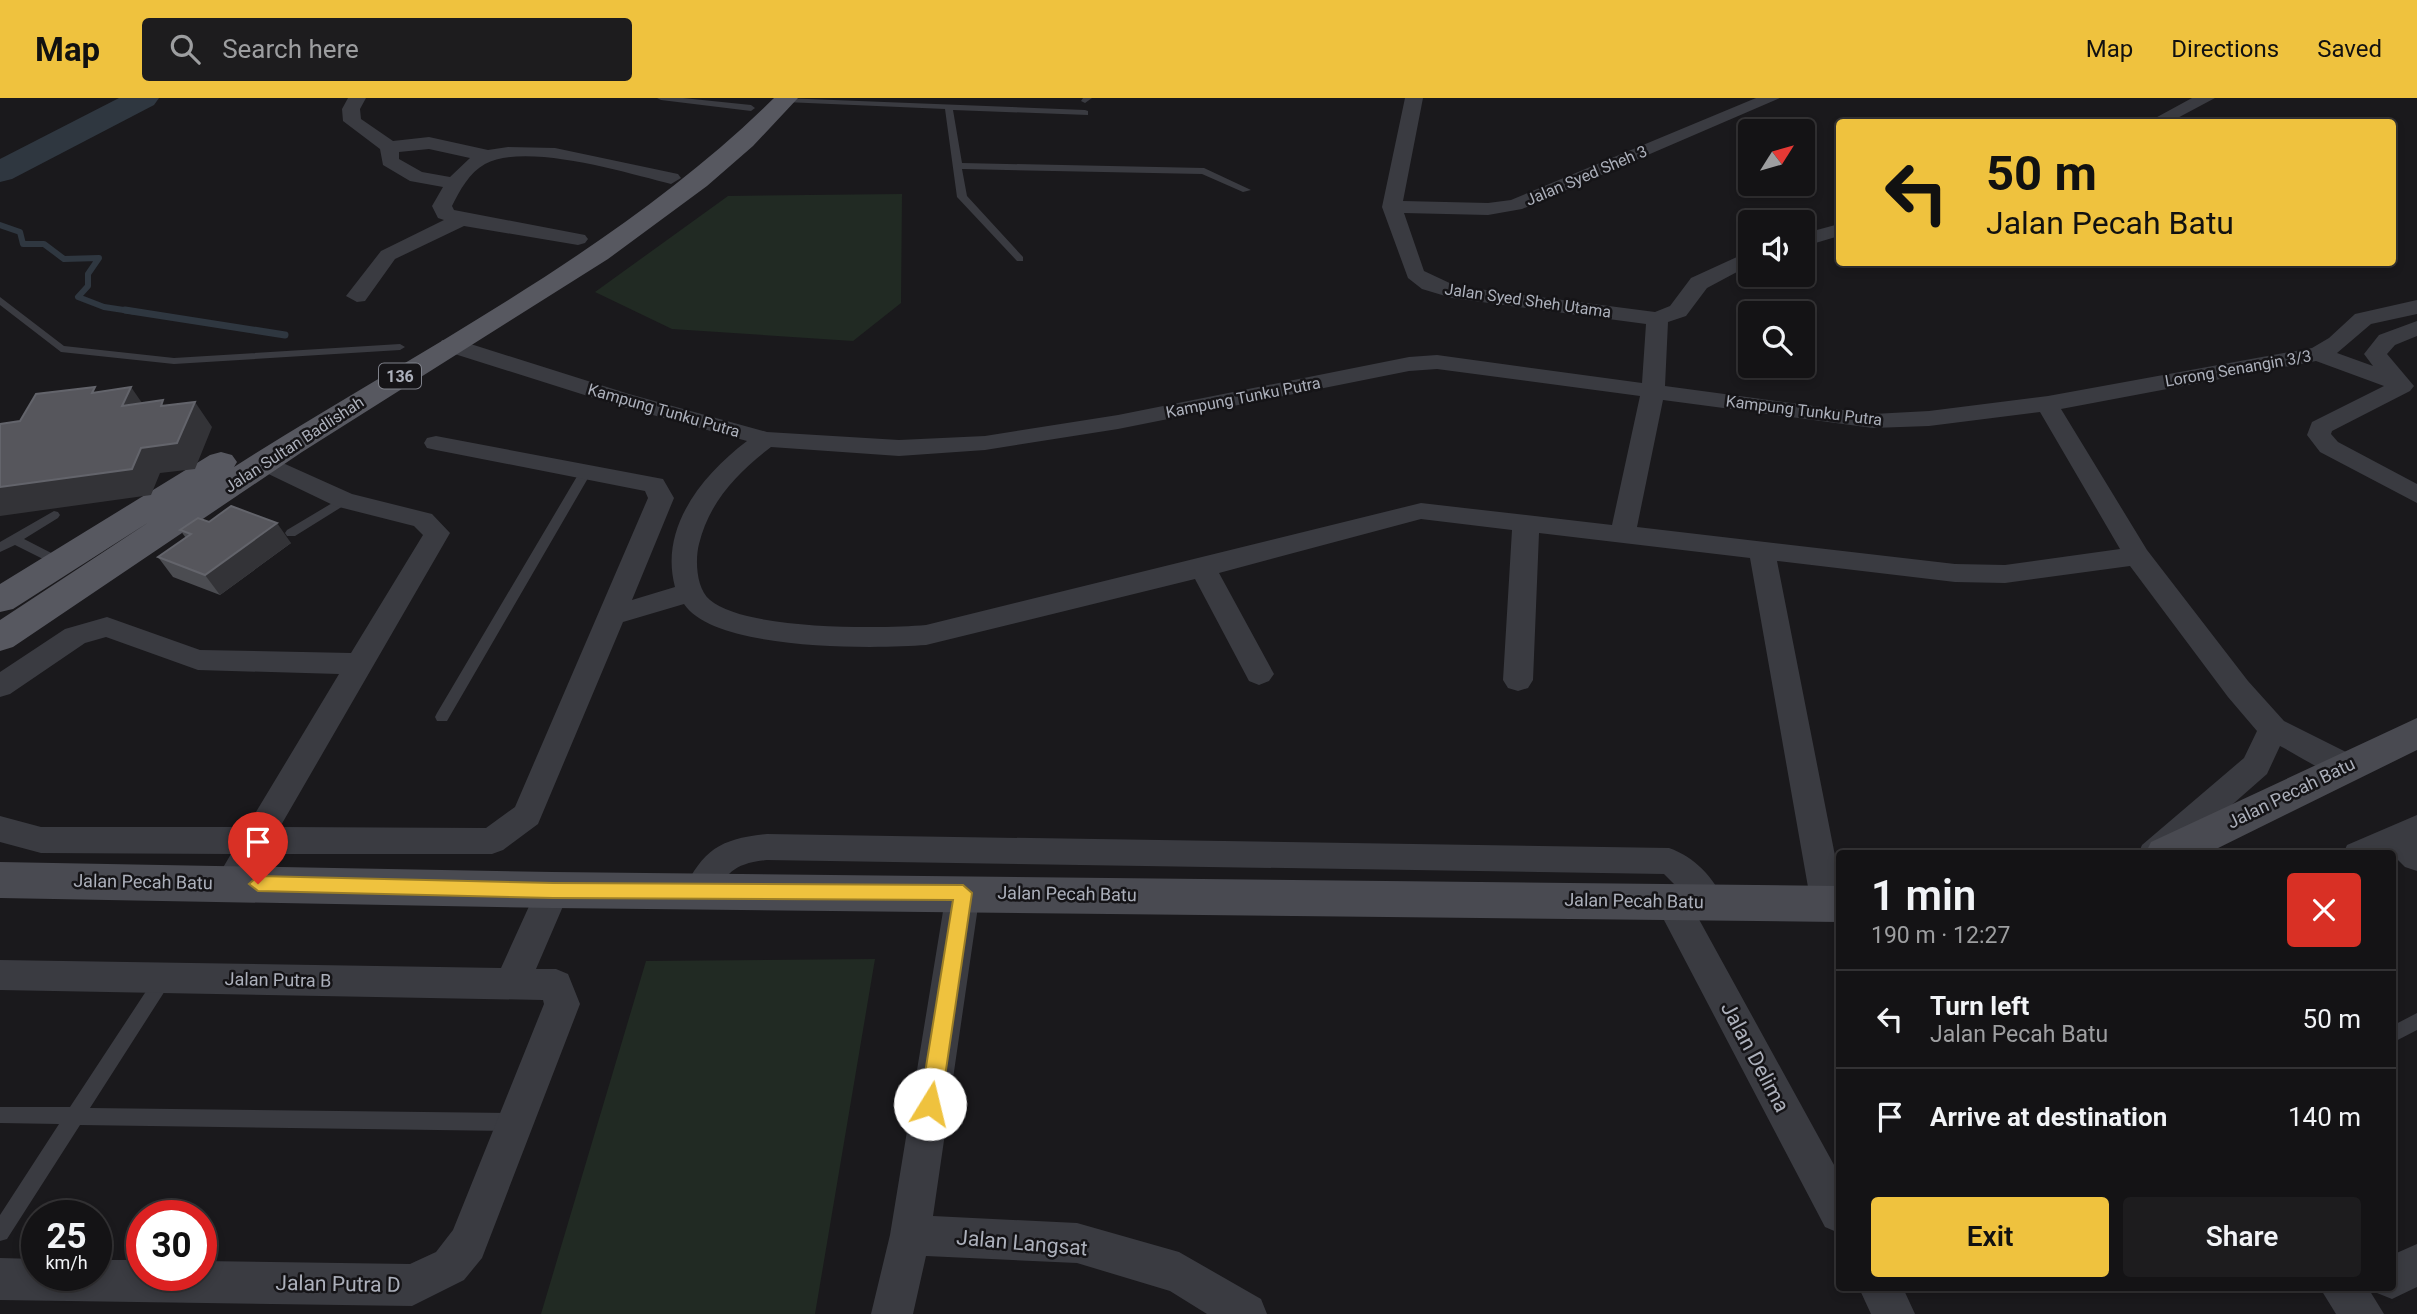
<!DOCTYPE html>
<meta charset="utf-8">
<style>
:root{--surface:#141315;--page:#1d1c1e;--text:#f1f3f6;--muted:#9d9ea0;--line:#333234;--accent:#efc23e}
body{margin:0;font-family:Roboto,sans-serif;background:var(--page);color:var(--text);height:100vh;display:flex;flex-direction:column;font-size:26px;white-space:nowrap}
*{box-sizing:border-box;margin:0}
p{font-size:23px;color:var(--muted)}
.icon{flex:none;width:38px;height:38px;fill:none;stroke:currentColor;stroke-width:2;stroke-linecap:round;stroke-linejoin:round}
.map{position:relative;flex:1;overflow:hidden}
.sheet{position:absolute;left:1836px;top:752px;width:560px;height:441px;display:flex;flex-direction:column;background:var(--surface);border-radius:7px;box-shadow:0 4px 10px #0003,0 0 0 2px var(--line)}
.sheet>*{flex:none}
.top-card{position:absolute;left:1836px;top:21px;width:560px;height:147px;border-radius:7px;box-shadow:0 4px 10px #0003,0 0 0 2px var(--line);background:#efc23e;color:#111;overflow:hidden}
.needle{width:46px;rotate:53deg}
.tools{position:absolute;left:1738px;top:21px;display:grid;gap:14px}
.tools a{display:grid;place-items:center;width:77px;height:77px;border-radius:7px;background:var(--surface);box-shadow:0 4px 10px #0003,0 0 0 2px var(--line);font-size:35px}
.speed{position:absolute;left:21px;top:1102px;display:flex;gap:14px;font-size:35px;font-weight:700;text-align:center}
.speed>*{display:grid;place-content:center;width:91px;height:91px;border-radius:50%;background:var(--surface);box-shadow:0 4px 10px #0003,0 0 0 2px var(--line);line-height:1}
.speed small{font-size:18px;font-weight:400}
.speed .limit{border:10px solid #d22;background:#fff;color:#111}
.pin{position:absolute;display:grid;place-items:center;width:60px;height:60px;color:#fff;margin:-72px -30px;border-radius:50% 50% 50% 0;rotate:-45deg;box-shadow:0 0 7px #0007}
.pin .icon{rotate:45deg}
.me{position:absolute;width:77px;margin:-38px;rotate:9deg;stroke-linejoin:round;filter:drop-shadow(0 0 5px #0008)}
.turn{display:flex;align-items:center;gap:24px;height:147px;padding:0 35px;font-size:32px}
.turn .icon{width:91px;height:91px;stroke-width:2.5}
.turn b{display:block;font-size:49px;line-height:60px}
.round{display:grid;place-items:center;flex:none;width:74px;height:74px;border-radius:7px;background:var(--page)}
.head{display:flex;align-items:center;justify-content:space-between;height:119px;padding:0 35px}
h1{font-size:42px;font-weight:600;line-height:52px}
.primary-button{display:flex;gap:14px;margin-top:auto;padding:14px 35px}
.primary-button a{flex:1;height:80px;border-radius:7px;background:var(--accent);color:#111;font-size:28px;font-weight:600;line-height:80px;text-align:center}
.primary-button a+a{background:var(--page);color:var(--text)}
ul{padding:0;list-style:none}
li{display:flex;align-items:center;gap:21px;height:98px;padding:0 35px;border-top:2px solid var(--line)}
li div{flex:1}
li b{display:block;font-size:26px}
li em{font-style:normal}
header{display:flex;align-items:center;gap:42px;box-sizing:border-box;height:98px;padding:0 35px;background:var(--accent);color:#111}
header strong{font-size:33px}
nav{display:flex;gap:38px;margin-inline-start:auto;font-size:24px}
.search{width:490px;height:63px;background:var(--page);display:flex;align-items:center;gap:18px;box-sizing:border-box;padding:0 24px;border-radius:7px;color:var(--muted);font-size:26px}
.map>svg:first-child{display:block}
.green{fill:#212a23}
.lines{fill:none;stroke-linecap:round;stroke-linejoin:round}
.stream-far1{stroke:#2f3740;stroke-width:6}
.stream{stroke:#2f3740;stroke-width:7}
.river{fill:#2f3740;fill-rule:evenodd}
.lane{fill:#3a3b41;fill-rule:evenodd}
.street{fill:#3a3b41;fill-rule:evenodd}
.secondary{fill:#494a51;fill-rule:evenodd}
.primary{fill:#575860;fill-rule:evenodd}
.wall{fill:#4b4c51}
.shaded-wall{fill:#333337}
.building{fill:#56565c;stroke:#63646b;stroke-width:2}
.route{fill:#efc23e;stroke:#9b7e28;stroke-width:2}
.labels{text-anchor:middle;stroke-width:5;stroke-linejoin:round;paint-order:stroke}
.far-street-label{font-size:16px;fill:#acb0bb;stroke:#151417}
.shield{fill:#151417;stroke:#7f818a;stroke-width:2}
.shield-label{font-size:16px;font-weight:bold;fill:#acb0bb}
.street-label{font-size:18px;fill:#acb0bb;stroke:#151417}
.near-street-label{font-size:21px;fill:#acb0bb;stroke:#151417}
</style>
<header>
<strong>Map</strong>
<div class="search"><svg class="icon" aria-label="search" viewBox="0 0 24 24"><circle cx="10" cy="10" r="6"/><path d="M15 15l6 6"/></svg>Search here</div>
<nav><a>Map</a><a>Directions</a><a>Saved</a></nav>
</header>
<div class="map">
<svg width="2417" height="1216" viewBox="0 0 2417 1216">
<rect width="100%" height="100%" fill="#1a191c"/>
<path class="green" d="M902,96L901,205L853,243L672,231L595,194L728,98Z
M875,861L815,1216H541L646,863Z"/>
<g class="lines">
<path class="stream-far1" d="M0,127L20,134L23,146H44L64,161L99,160L88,176V188L78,199L104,209L137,214"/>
<path class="stream" d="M125,212L285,237"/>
<path class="river" d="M119,0H159L154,7L12,81L0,84V61Z"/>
<path class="lane" d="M657,0H683L751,7L755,10L751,13L661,2Z
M783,0L1085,12L1088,13V17L953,12L962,65L1204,70L1251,92L1243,94L1202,76L962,71L967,98L1023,159V163H1017L957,99L945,11L785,4L781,2Z
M1083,0H1092L1085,5L1081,3Z
M0,199L64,248L174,260L400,246L405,249L400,252L174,266L61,254L0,207Z
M585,371L591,375L447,623H437L435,619L437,615L579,375Z
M344,398L350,402L348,405L295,438H287L285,435L287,432Z
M54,413L58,414L60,417L58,420L24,441L63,461L65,464L63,467H55L15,447L0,454V444Z
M164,873L170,875L172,880L170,885L90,1010L515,1015L521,1018L524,1024L521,1030L515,1033L80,1027L7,1141L0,1143V1117L59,1026L0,1025V1009H70L158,875Z
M2417,915V932L2392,945V928Z"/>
<path class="street" d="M348,0H366L360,11L361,21L393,43L429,39L488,52L508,49L555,50L678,76L681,80L671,86C627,75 526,44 485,66C469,75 460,92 452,108L454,112L585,137L588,141L585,145L578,147L464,128L395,161L365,203L357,204L346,198L381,153L444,122L438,120L432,108L443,89L410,83L383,67L380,51L343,23L342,11ZM429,51L470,60L450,79L422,74L399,61V54Z
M1405,0H1423L1403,103L1488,105L1511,102L1756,0H1780L1522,111L1488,117L1404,115L1424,173L1456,188L1655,214L1670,208L1691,180L1750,153V167L1707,190L1686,218L1668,224L1665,288L1873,316L1929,313L2048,298L2312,250L2329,240L2355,216L2417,202V216L2371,226L2337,255L2373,268L2364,256L2379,237L2417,223V238L2395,247L2387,256L2414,288L2410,293L2332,333L2331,336L2338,344L2417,386V405L2320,354L2307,337L2312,324L2384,288L2316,263L2061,311L2147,452L2248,583L2284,623L2358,660L2362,668L2358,676C2334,684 2302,659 2280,648L2267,676L2176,756H2138L2142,747L2244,660L2257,633L2228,599L2130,468L2005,485L1955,484L1777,463L1839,778V816L1828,820L1816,816L1811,806L1750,460L1539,435L1533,582L1528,590L1518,593L1508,590L1503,582L1512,432L1421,421L1219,475L1274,576L1269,583L1259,587L1249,583L1195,481L926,547C873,551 715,553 684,506L623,524L538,726L503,752L492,756H265L243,795L231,799L219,795L214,785L231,756L41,755L0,744V718L41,729H247L339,576L198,572L106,539L85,545L10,596L0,599V574L65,531L107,519L200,552L351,555L423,437L414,428L335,408L256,370L253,365L256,360L265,357L352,396L432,416L450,435L280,729L486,730L515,709L648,400L645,393L436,352L427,350L424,345L427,340L436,338L663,381L674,400L632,502L675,489C659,430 702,377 747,343L613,306L442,252L439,247L442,242H458L629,296L767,334L899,342L985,338L1118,317L1409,259L1437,257L1642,285L1646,226L1452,200L1422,191L1408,180L1382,109ZM1437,271L1640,298L1612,427L1421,405L926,527C879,531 745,532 710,502C696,491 695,461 699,446C709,404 738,374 771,349L899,358L985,352L1118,331L1409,273ZM1663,302L1873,330L1929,328L2040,314L2120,451L2005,467L1955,466L1637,429Z
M2192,0H2215L2170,24H2148Z
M1839,126V138L1802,149V136Z
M2417,717V773L2405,769L2392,756H2343L2347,747Z
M767,736L1669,750C1695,759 1713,779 1725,804L1720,814C1706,819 1699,817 1690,805L1839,1076V1135L1825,1129L1654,803L1659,793L1671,789L1680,792L1664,776L767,762C733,766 727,774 712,803L700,807L688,803L683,793C704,751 720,741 767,736Z
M553,778L565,782L570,792L536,871H556L568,876L580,906L482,1160L464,1182L412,1208L0,1202V1160L37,1161V1178H96V1162H142V1178H201V1163L410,1166L436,1154L453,1132L544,906L543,902L0,892V862L501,870L541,782Z
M963,781L975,785L980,795L933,1118L1077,1125L1179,1154L1261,1201L1267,1216H1207L1170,1193L1077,1165L926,1158L913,1216H871L890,1137L946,795L951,785Z
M2417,1146V1189L2392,1201L2377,1195L2376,1190H2392V1157Z
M1859,1190H1903L1915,1216H1871Z
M2320,1190H2368L2384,1216H2336Z"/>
<path class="secondary" d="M2417,620V652L2206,756H2145L2151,744Z
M0,764L553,774L1839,788V824L553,810L0,800Z"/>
<path class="primary" d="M774,0H798L753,48L707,88L608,161L302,354L13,549L0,553V522L149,424L13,511L0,514V486L210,357L221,354L232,357L237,364L234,369C416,253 619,153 774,0Z"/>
</g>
<path class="wall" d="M209,424L291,445L220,497L173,479L158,459L186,440L180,432Z"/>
<path class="shaded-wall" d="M131,289L149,315L122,308Z
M195,304L212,329L195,371L160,375L151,397L0,418V389L141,350Z
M277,425L291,445L220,497L205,477Z"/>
<path class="building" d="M95,289L92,295L131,289L122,308L163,302L161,308L195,304L177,345L141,350L132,371L0,389V326L20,323L36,296Z
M231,408L277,425L205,477L158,459L191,436L180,432L198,420L209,424Z"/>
<path class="route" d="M258,778L553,785L963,787L972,795L941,1006L938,1012L930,1015L923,1012L920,1006L953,802L553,800L258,793L249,786Z"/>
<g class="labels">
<g class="far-street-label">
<text transform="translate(1586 77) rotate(-23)" y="6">Jalan Syed Sheh 3</text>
<text transform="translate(1528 202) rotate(8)" y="6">Jalan Syed Sheh Utama</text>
<text transform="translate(2238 270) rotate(-10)" y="6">Lorong Senangin 3/3</text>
<text transform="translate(1243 299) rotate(-11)" y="6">Kampung Tunku Putra</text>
<text transform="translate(664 312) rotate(16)" y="6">Kampung Tunku Putra</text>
<text transform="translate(1804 312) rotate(7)" y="6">Kampung Tunku Putra</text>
<text transform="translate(294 346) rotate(-33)" y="6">Jalan Sultan Badlishah</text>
</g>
<rect class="shield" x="379" y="265.5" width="42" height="25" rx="5"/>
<g class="shield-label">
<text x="400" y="284">136</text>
</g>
<g class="street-label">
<text transform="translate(2291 695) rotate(-26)" y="6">Jalan Pecah Batu</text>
<text transform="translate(143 784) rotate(1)" y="6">Jalan Pecah Batu</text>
<text transform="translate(1067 796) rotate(1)" y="6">Jalan Pecah Batu</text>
<text transform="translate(1634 803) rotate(1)" y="6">Jalan Pecah Batu</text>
<text transform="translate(278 882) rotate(1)" y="6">Jalan Putra B</text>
</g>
<g class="near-street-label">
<text transform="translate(1755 959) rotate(62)" y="7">Jalan Delima</text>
<text transform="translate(1022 1145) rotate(5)" y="7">Jalan Langsat</text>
<text transform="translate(338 1186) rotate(1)" y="7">Jalan Putra D</text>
</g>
</g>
</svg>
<div class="tools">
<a><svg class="needle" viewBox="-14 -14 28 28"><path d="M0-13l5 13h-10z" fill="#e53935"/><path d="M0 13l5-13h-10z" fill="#9d9ea0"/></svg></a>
<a><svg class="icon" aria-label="sound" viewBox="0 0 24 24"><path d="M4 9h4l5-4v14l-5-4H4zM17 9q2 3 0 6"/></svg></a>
<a><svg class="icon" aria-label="search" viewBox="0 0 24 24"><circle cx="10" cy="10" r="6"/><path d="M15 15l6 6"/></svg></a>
</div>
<div class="speed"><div>25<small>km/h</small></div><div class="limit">30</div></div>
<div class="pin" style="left:258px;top:786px;background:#d93025"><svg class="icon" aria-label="arrive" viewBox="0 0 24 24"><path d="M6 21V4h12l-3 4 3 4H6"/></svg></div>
<svg class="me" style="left:930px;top:1006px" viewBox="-20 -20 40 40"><circle r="19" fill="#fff"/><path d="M0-13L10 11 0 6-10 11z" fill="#efc23e"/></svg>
<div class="top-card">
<div class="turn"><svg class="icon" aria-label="left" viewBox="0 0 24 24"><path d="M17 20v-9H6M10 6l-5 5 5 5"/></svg><div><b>50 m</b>Jalan Pecah Batu</div></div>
</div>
<section class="sheet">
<div class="head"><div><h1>1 min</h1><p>190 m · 12:27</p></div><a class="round" style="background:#d93025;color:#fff"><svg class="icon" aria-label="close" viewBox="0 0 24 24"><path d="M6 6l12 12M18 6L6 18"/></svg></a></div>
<ul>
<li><svg class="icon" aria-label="left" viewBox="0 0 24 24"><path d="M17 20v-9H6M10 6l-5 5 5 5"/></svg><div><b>Turn left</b><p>Jalan Pecah Batu</p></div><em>50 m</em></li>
<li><svg class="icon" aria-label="arrive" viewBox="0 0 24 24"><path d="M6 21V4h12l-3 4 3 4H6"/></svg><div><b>Arrive at destination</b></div><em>140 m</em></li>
</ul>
<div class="primary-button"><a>Exit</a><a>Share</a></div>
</section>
</div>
